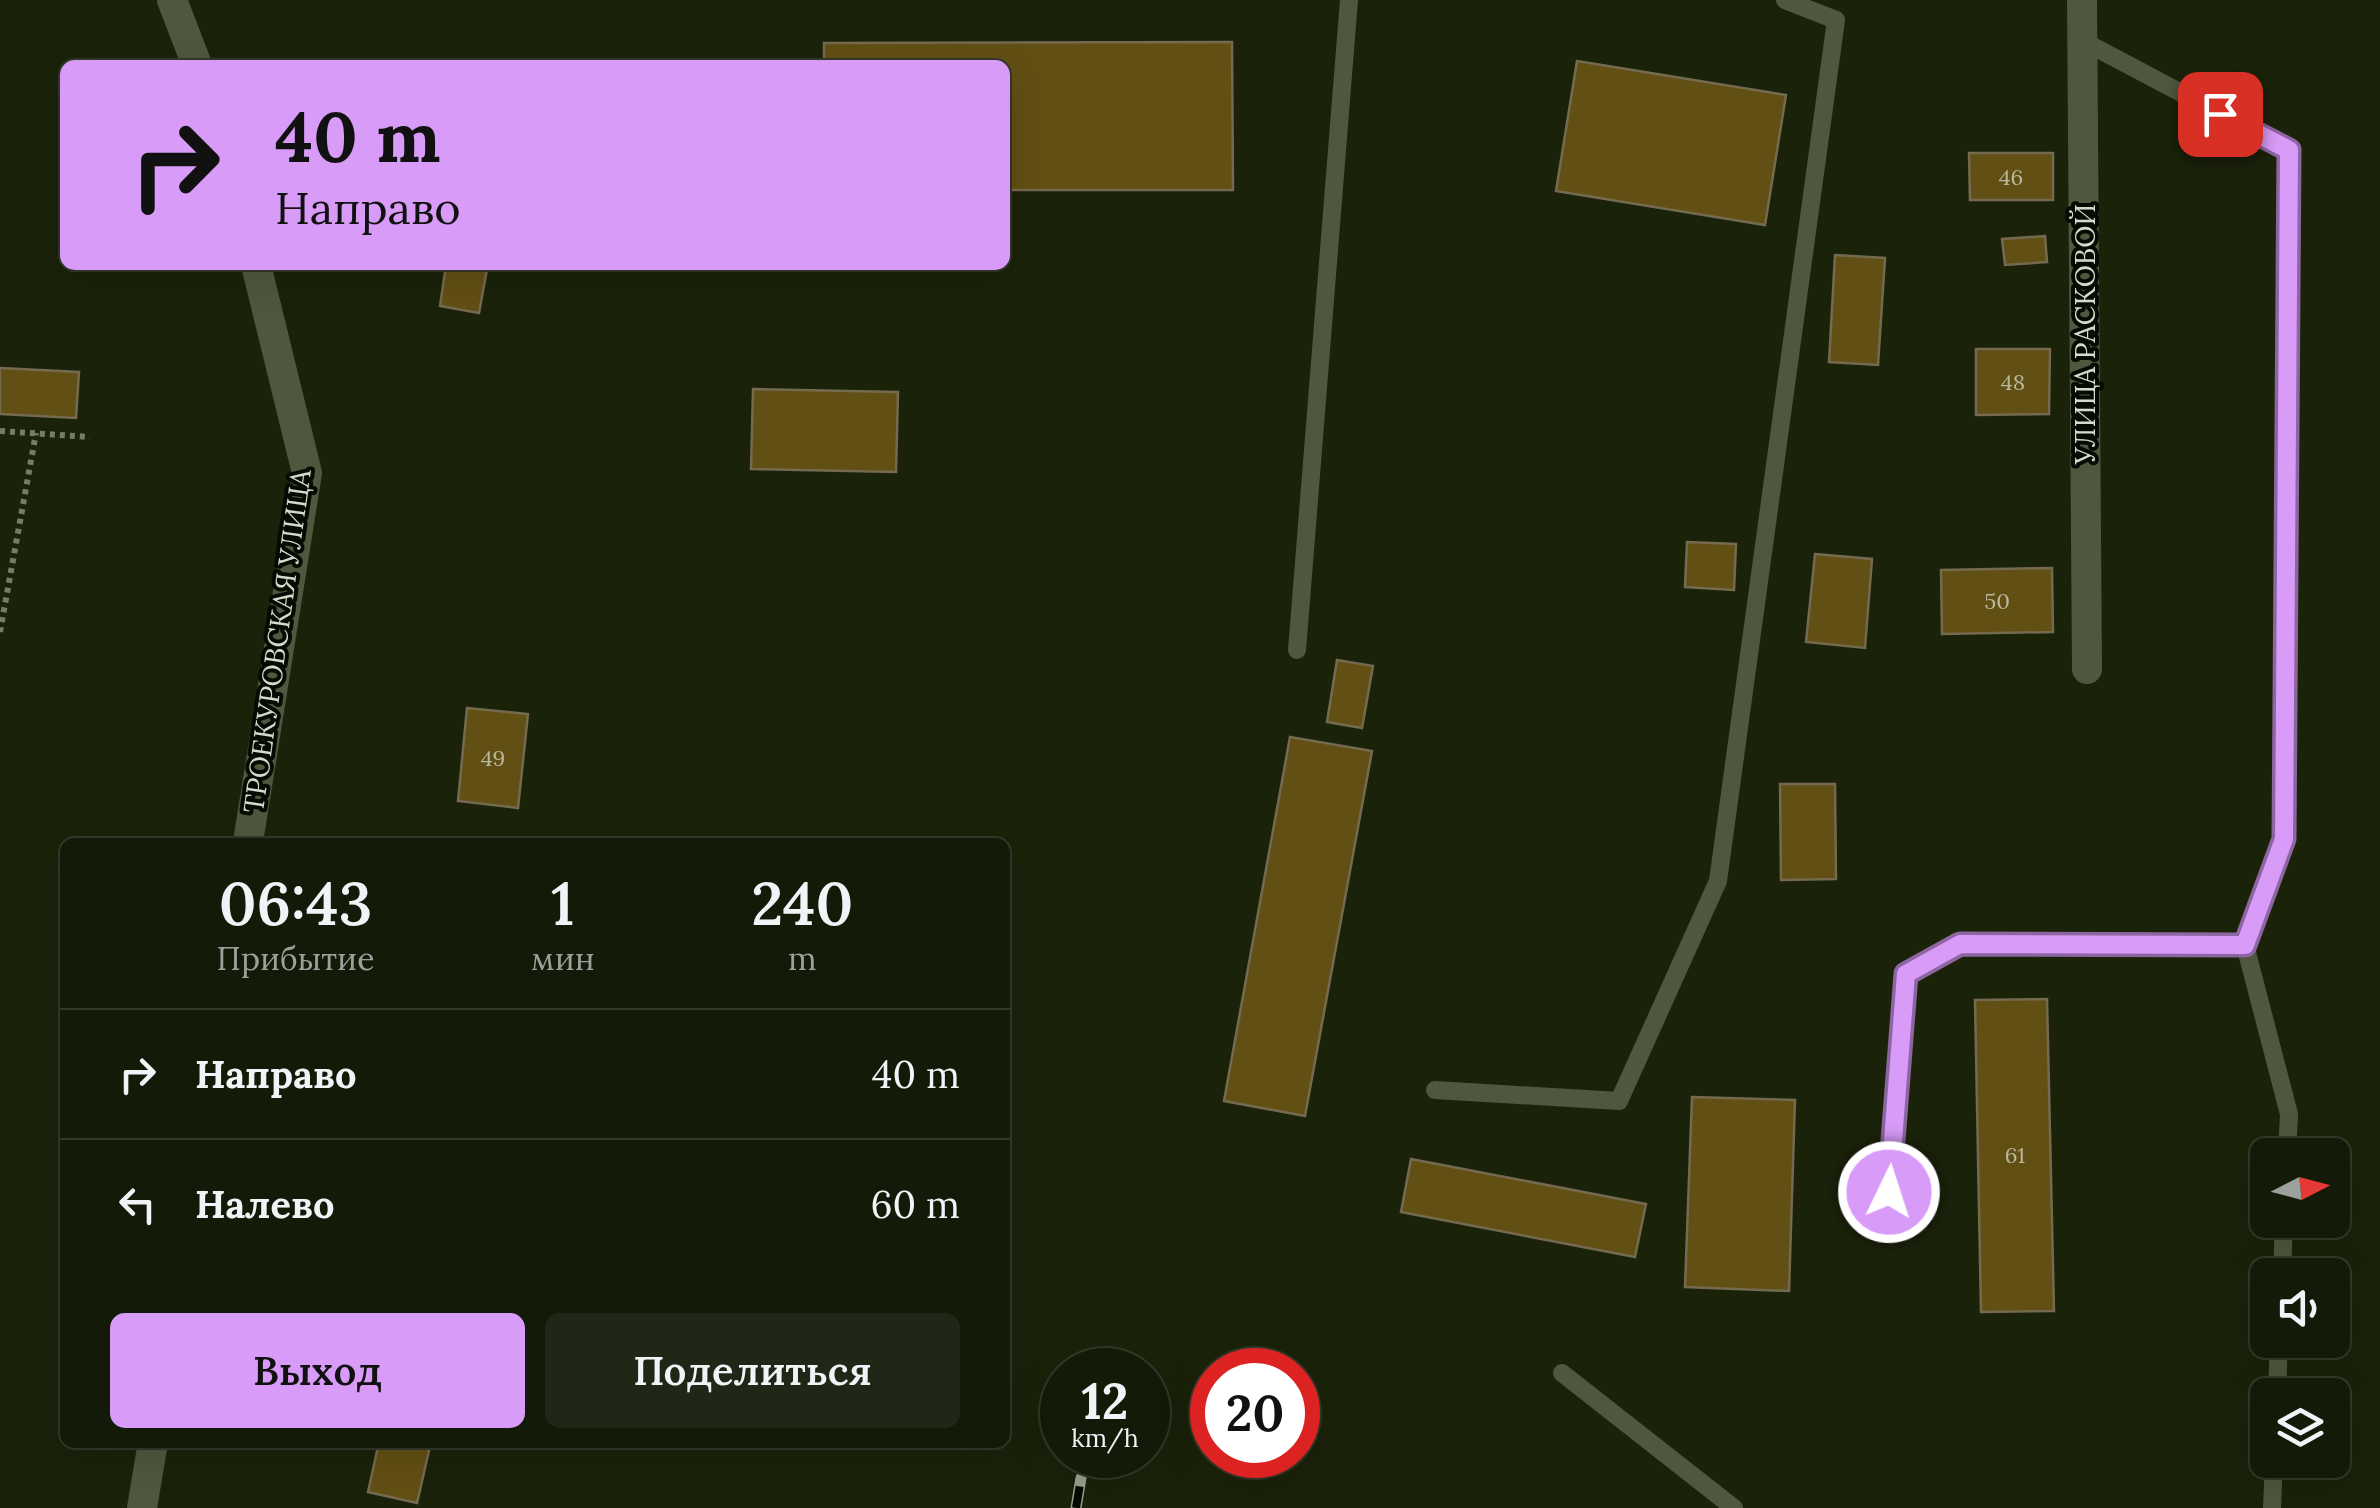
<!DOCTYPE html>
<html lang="ru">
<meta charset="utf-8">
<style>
:root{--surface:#141a08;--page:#212716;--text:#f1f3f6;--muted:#9da19c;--line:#333829;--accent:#d89bf8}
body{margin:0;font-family:Lora,serif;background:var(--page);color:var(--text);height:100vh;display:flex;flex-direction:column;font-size:38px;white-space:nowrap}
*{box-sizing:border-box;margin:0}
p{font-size:32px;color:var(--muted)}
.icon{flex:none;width:55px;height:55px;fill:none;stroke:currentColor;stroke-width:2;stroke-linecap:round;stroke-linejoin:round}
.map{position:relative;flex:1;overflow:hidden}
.sheet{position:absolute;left:60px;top:838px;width:950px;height:610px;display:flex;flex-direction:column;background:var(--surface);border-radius:15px;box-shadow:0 10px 40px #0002,0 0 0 2px var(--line)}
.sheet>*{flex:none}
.hud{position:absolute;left:60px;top:60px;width:950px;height:210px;border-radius:15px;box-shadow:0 10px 40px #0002,0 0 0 2px var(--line);background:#d89bf8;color:#111;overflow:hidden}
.needle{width:65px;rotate:84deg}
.controls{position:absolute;left:2250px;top:1138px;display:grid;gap:20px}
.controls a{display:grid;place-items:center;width:100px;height:100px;border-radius:15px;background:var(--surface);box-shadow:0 10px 40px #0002,0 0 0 2px var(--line);font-size:50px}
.speed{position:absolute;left:1040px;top:1348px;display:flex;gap:20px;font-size:50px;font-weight:700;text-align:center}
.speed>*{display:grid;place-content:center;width:130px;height:130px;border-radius:50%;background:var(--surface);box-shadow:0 10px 40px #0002,0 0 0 2px var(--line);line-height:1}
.speed small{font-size:25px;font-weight:400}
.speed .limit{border:15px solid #d22;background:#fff;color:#111}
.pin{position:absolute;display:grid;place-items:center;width:85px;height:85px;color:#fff;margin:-42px;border-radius:20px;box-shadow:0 5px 15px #0006}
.me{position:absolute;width:110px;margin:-55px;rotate:4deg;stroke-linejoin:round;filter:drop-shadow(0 0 8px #0008)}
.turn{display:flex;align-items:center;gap:35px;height:210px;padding:0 50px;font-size:45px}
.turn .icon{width:130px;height:130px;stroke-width:2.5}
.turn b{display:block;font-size:70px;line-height:85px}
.eta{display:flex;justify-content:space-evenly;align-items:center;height:170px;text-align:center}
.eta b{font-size:60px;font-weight:600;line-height:70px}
.button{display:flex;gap:20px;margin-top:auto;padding:20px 50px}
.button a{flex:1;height:115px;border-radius:15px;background:var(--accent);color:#111;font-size:40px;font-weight:600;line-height:115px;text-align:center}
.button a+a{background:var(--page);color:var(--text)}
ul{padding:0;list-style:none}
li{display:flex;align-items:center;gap:30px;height:130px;padding:0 50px;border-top:2px solid var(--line)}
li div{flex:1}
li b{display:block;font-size:38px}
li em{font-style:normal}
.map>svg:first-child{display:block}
.building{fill:#624f14;stroke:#746a4f;stroke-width:2.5}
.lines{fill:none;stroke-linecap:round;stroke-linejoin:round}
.path{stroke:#757c68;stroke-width:6;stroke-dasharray:5 5;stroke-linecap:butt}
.lane{stroke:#4f583e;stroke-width:18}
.street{stroke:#4f583e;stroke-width:30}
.rail-casing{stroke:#9ba290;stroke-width:11}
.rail{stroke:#070a03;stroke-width:8;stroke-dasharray:22;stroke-linecap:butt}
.route-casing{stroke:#8c65a1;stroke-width:25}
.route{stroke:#d89bf8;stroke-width:18}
.labels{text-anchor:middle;stroke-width:8;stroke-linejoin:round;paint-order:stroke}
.number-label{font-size:22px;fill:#b8b89e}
.street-label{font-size:28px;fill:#d5dbcc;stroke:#070a03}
</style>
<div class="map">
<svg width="2380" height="1508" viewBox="0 0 2380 1508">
<rect width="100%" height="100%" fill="#1b220a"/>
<path class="building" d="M1232,42L1233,190H1005V65H824V43Z
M1577,61L1786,95L1765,225L1556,191Z
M1969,153H2053V200H1970Z
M2045,236L2047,262L2005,265L2002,239Z
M1835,255L1885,258L1878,365L1829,362Z
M446,265L487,269L479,313L440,306Z
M1976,349H2050L2049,414L1976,415Z
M0,368L79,372L76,418L0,414Z
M753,389L898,392L896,472L751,469Z
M1687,542L1736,544L1734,590L1685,587Z
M1815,554L1872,559L1865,648L1806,642Z
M2052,568L2053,632L1942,634L1941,570Z
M1337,660L1373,666L1362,728L1327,722Z
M467,708L528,714L518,808L458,801Z
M1290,737L1372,751L1305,1116L1224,1101Z
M1780,784H1835L1836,879L1781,880Z
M2047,999L2054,1311L1981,1312L1975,1000Z
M1692,1097L1795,1100L1789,1291L1685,1287Z
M1411,1159L1646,1204L1635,1257L1401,1212Z
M379,1442H431L417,1503L368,1492Z"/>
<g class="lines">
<path class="path" d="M0,431L90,437
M0,632L36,433"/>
<path class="lane" d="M2083,41L2289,150L2284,839L2245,945L2289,1114L2287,1155
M1297,650L1349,0
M1435,1090L1619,1101L1718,881L1836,20L1785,0
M1889,1192L1906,974L1959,943L2245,945
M2282,1275L2284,1220
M1562,1373L1734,1508
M2277,1395L2279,1340
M2272,1508L2274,1460"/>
<path class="street" d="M172,0L197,65
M2082,0L2087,669
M248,842L307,473L256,265
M142,1508L153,1442"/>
<defs>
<path id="rail" d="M1076,1508L1081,1478"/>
</defs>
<use href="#rail" class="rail-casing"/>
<use href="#rail" class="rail"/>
</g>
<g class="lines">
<defs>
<path id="route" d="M1889,1192L1906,974L1960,944L2245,945L2284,839L2289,150L2220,114"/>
</defs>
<use href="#route" class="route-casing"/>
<use href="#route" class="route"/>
</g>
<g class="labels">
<g class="number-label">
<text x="2011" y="185">46</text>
<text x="2013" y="390">48</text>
<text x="1997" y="609">50</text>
<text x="493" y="766">49</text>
<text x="2015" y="1163">61</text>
</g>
<g class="street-label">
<text transform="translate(2085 334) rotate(-90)" y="10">УЛИЦА РАСКОВОЙ</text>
<text transform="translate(277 641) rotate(-82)" y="10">ТРОЕКУРОВСКАЯ УЛИЦА</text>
</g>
</g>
</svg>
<div class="controls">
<a><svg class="needle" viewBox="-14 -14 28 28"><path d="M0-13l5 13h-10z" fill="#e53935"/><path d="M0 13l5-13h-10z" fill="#9da19c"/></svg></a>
<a><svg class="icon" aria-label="sound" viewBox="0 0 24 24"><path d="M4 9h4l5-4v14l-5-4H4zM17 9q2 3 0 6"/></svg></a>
<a><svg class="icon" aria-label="layers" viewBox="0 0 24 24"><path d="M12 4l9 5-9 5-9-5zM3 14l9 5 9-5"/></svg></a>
</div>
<div class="speed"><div>12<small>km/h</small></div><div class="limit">20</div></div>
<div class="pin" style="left:2220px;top:114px;background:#d93025"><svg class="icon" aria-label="arrive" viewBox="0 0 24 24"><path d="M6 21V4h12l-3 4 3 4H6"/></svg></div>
<svg class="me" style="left:1889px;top:1192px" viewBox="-20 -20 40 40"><circle r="17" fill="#d89bf8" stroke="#fff" stroke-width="3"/><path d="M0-11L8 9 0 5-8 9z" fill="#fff"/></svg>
<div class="hud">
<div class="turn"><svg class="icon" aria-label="right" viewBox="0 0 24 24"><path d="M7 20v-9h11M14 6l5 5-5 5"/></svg><div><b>40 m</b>Направо</div></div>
</div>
<section class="sheet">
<div class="eta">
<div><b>06:43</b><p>Прибытие</p></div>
<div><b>1</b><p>мин</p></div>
<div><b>240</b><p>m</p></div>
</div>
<ul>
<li><svg class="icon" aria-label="right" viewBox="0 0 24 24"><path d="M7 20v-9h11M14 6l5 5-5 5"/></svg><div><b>Направо</b></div><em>40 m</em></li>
<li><svg class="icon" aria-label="left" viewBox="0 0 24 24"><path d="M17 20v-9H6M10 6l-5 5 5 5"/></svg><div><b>Налево</b></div><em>60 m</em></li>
</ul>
<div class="button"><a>Выход</a><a>Поделиться</a></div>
</section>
</div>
